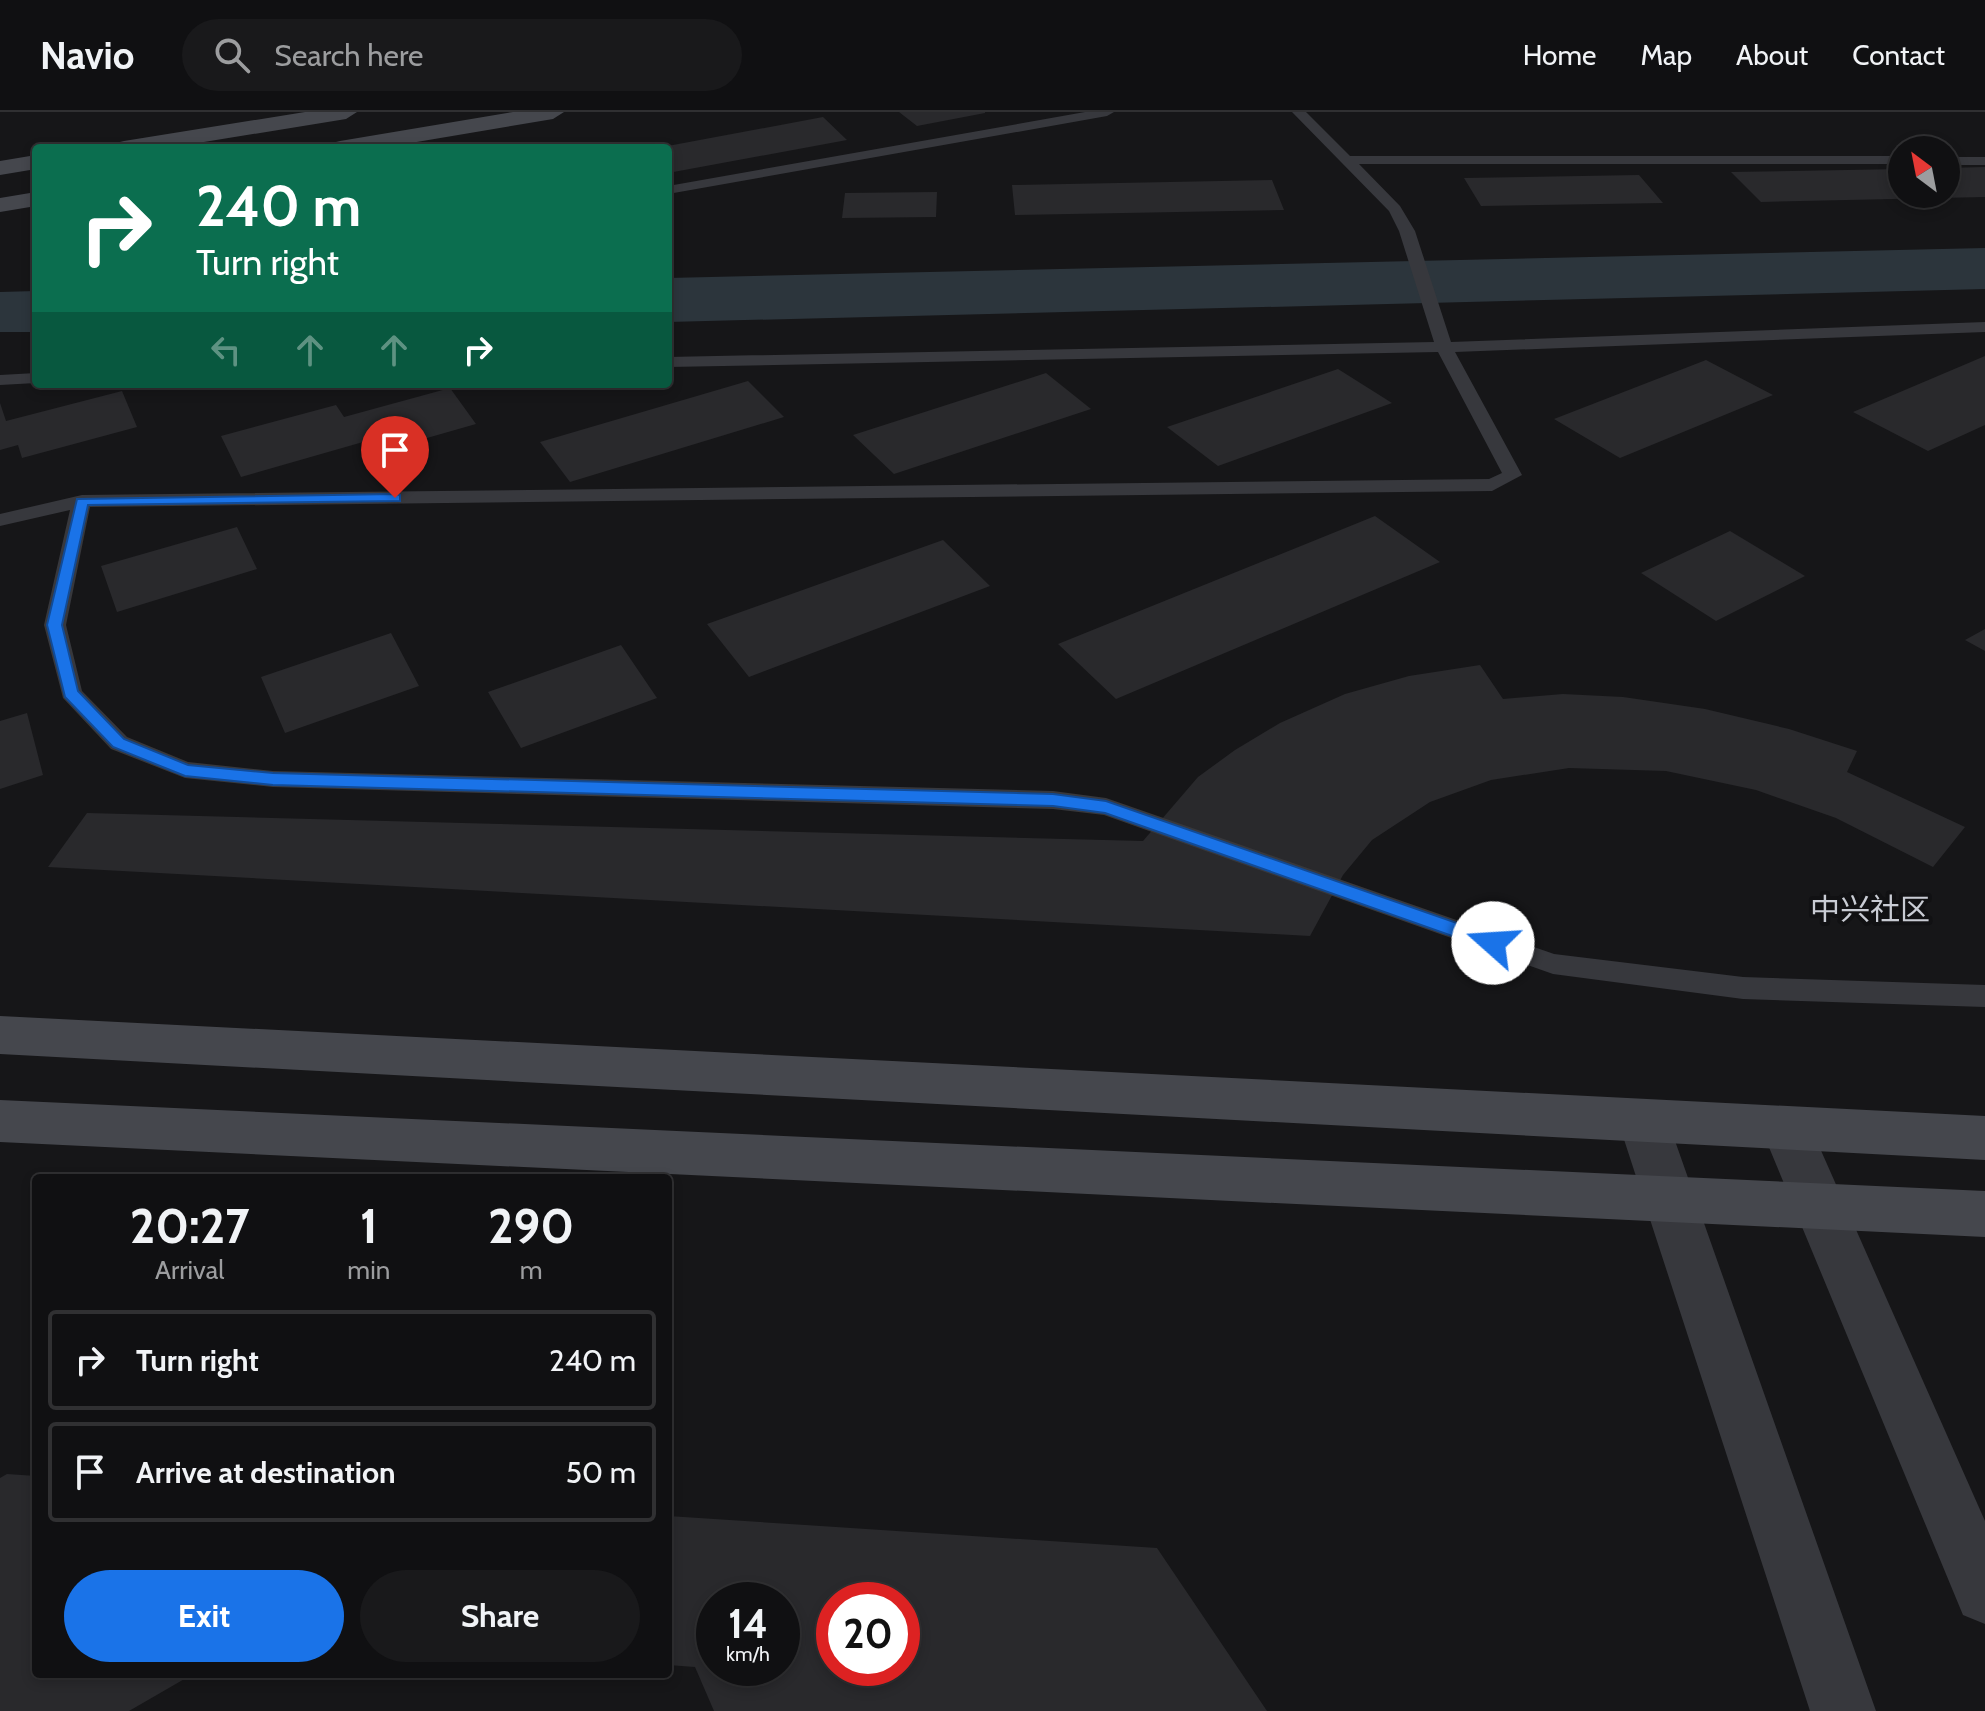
<!DOCTYPE html>
<meta charset="utf-8">
<style>
:root{--surface:#101012;--page:#19191b;--text:#f1f3f6;--muted:#9c9d9f;--line:#303032;--accent:#1a73e8}
body{margin:0;font-family:Cabin,"Noto Sans SC",sans-serif;background:var(--page);color:var(--text);height:100vh;display:flex;flex-direction:column;font-size:30px;white-space:nowrap}
*{box-sizing:border-box;margin:0}
p{font-size:26px;color:var(--muted)}
.icon{flex:none;width:44px;height:44px;fill:none;stroke:currentColor;stroke-width:2;stroke-linecap:round;stroke-linejoin:round}
.map{position:relative;flex:1;overflow:hidden}
.details{position:absolute;left:32px;top:1062px;width:640px;height:504px;display:flex;flex-direction:column;background:var(--surface);border-radius:8px;box-shadow:0 4px 12px #0003,0 0 0 2px var(--line)}
.details>*{flex:none}
.banner{position:absolute;left:32px;top:32px;width:640px;height:244px;border-radius:8px;box-shadow:0 4px 12px #0003,0 0 0 2px var(--line);background:#0b6e4f;color:#fff;overflow:hidden}
.needle{width:52px;rotate:328deg}
.controls{position:absolute;left:1888px;top:24px;display:grid;gap:16px}
.controls a{display:grid;place-items:center;width:72px;height:72px;border-radius:50%;background:var(--surface);box-shadow:0 4px 12px #0003,0 0 0 2px var(--line);font-size:40px}
.speed{position:absolute;left:696px;top:1470px;display:flex;gap:16px;font-size:40px;font-weight:700;text-align:center}
.speed>*{display:grid;place-content:center;width:104px;height:104px;border-radius:50%;background:var(--surface);box-shadow:0 4px 12px #0003,0 0 0 2px var(--line);line-height:1}
.speed small{font-size:20px;font-weight:400}
.speed .limit{border:12px solid #d22;background:#fff;color:#111}
.pin{position:absolute;display:grid;place-items:center;width:68px;height:68px;color:#fff;margin:-82px -34px;border-radius:50% 50% 50% 0;rotate:-45deg;box-shadow:0 0 8px #0007}
.pin .icon{rotate:45deg}
.me{position:absolute;width:88px;margin:-44px;rotate:289deg;stroke-linejoin:round;filter:drop-shadow(0 0 6px #0008)}
.turn{display:flex;align-items:center;gap:28px;height:168px;padding:0 32px;font-size:36px}
.turn .icon{width:104px;height:104px;stroke-width:2.5}
.turn b{display:block;font-size:56px;line-height:68px}
.lanes{display:flex;align-items:center;height:76px;padding:0 32px;background:#0003;justify-content:center;gap:40px;direction:ltr}
.lanes .off{opacity:.35}
.eta{display:flex;justify-content:space-evenly;align-items:center;height:136px;text-align:center}
.eta b{font-size:48px;font-weight:800;line-height:56px}
.action{display:flex;gap:16px;margin-top:auto;padding:16px 32px}
.action a{flex:1;height:92px;border-radius:48px;background:var(--accent);color:#fff;font-size:32px;font-weight:800;line-height:92px;text-align:center}
.action a+a{background:var(--page);color:var(--text)}
ul{padding:0;list-style:none}
li{display:flex;align-items:center;gap:24px;height:100px;margin:0 16px 12px;padding:0 16px;border:4px solid var(--line);border-radius:8px}
li div{flex:1}
li b{display:block;font-size:30px}
li em{font-style:normal}
header{display:flex;align-items:center;gap:48px;box-sizing:border-box;height:112px;padding:0 40px;background:var(--surface);border-bottom:2px solid var(--line)}
header strong{font-size:38px}
nav{display:flex;gap:44px;margin-inline-start:auto;font-size:28px}
.search{width:560px;height:72px;background:var(--page);display:flex;align-items:center;gap:20px;box-sizing:border-box;padding:0 28px;border-radius:44px;color:var(--muted);font-size:30px}
.map>svg:first-child{display:block}
.water{fill:#2c353c}
.building{fill:#29292c;fill-rule:evenodd}
.lines{fill:none;stroke-linecap:round;stroke-linejoin:round}
.lane{fill:#37383d;fill-rule:evenodd}
.street{fill:#37383d;fill-rule:evenodd}
.secondary{fill:#45474d;fill-rule:evenodd}
.route{fill:#1a73e8;stroke:#114b97;stroke-width:2}
.labels{text-anchor:middle;stroke-width:8;stroke-linejoin:round;paint-order:stroke}
.quarter-label{font-size:30px;fill:#c9ccd4;stroke:#111113}
</style>
<header>
<strong>Navio</strong>
<div class="search"><svg class="icon" aria-label="search" viewBox="0 0 24 24"><circle cx="10" cy="10" r="6"/><path d="M15 15l6 6"/></svg>Search here</div>
<nav><a>Home</a><a>Map</a><a>About</a><a>Contact</a></nav>
</header>
<div class="map">
<svg width="1985" height="1599" viewBox="0 0 1985 1599">
<rect width="100%" height="100%" fill="#161618"/>
<path class="water" d="M1985,136V177L668,210V166Z
M36,179V220H0V180Z"/>
<path class="building" d="M899,0H985V1L917,14Z
M823,5L847,28L668,61V36H657Z
M1985,55V85L1761,90L1731,60L1902,57V82H1946V56Z
M1639,63L1663,91L1481,94L1464,66Z
M1272,68L1284,98L1015,103L1012,73Z
M937,80L936,105L842,106L845,81Z
M1985,244V313L1928,339L1853,300Z
M1706,248L1773,283L1620,346L1554,307Z
M1338,257L1392,291L1218,354L1167,315Z
M1046,261L1091,297L894,362L853,323Z
M748,269L784,305L570,370L540,330Z
M450,276L476,312L371,342L363,330L241,365L221,324L336,293L344,305Z
M122,279L137,315L22,346L18,333L0,338V291L6,309Z
M1375,404L1440,450L1116,587L1058,532Z
M237,415L257,457L117,500L101,454Z
M1730,419L1805,464L1716,509L1641,461Z
M943,428L990,474L749,565L707,512Z
M1985,517V539L1965,528Z
M391,521L419,574L285,621L261,565Z
M621,533L657,586L521,636L488,580Z
M1480,553L1503,587L1563,582L1623,585L1705,597L1789,617L1857,639L1847,660L1965,715L1933,755L1836,706L1756,678L1666,659L1569,656L1491,668L1430,690L1372,728L1343,763L1310,824L48,755L87,701L1143,729L1198,665L1235,638L1280,611L1345,582L1409,564Z
M27,601L43,663L0,677V609Z
M7,1362L36,1364V1562H193L129,1599H0V1366Z
M668,1404L1157,1436L1267,1599H714L695,1555L668,1553ZM714,1488H782V1556H714ZM834,1488H902V1556H834Z"/>
<g class="lines">
<path class="lane" d="M1085,0H1114L1107,4L668,82V74Z
M1292,0H1306L1350,44H1902V52H1359L1400,94L1415,119L1451,230L1985,210V220L1455,240L1522,363L1492,379L90,395L66,513L82,579L127,625L188,650L273,659L1053,679L1106,686L1554,842L1743,865L1985,873V895L1743,887L1553,862L1104,703L1053,697L273,675L185,666L111,637L63,586L44,513L70,398L0,414V402L82,383L1489,367L1502,361L1438,240L668,255V245L1434,230L1399,119L1389,99Z
M1946,45H1985V53H1946Z
M36,261V271L0,273V263Z"/>
<path class="street" d="M1643,988L1661,994L1668,1009L1876,1599H1810L1618,1009L1625,994Z
M1786,995L1804,1001L1811,1016L1985,1409V1512L1963,1503L1761,1016L1768,1001Z"/>
<path class="secondary" d="M305,0H357L346,7L167,36H112L116,31L124,29Z
M513,0H564L553,7L381,36H328L332,31L340,29Z
M36,43V57L0,63V49Z
M36,80V94L0,100V86Z
M0,904L1985,1004V1048L0,942Z
M0,988L1985,1079V1125L0,1030Z"/>
</g>
<path class="route" d="M395,382L400,383V389L88,393L62,513L78,579L124,627L188,653L273,661L1053,682L1106,689L1500,826L1502,831L1500,836H1486L1105,701L1053,694L273,673L185,664L113,635L65,585L47,513L77,387Z"/>
<g class="labels">
<g class="quarter-label">
<text x="1870" y="808">中兴社区</text>
</g>
</g>
</svg>
<div class="controls">
<a><svg class="needle" viewBox="-14 -14 28 28"><path d="M0-13l5 13h-10z" fill="#e53935"/><path d="M0 13l5-13h-10z" fill="#9c9d9f"/></svg></a>
</div>
<div class="speed"><div>14<small>km/h</small></div><div class="limit">20</div></div>
<div class="pin" style="left:395px;top:386px;background:#d93025"><svg class="icon" aria-label="arrive" viewBox="0 0 24 24"><path d="M6 21V4h12l-3 4 3 4H6"/></svg></div>
<svg class="me" style="left:1493px;top:831px" viewBox="-20 -20 40 40"><circle r="19" fill="#fff"/><path d="M0-13L10 11 0 6-10 11z" fill="#1a73e8"/></svg>
<div class="banner">
<div class="turn"><svg class="icon" aria-label="right" viewBox="0 0 24 24"><path d="M7 20v-9h11M14 6l5 5-5 5"/></svg><div><b>240 m</b>Turn right</div></div>
<div class="lanes"><svg class="icon off" aria-label="left" viewBox="0 0 24 24"><path d="M17 20v-9H6M10 6l-5 5 5 5"/></svg><svg class="icon off" aria-label="ahead" viewBox="0 0 24 24"><path d="M12 20V5M6 11l6-6 6 6"/></svg><svg class="icon off" aria-label="ahead" viewBox="0 0 24 24"><path d="M12 20V5M6 11l6-6 6 6"/></svg><svg class="icon" aria-label="right" viewBox="0 0 24 24"><path d="M7 20v-9h11M14 6l5 5-5 5"/></svg></div>
</div>
<section class="details">
<div class="eta">
<div><b>20:27</b><p>Arrival</p></div>
<div><b>1</b><p>min</p></div>
<div><b>290</b><p>m</p></div>
</div>
<ul>
<li><svg class="icon" aria-label="right" viewBox="0 0 24 24"><path d="M7 20v-9h11M14 6l5 5-5 5"/></svg><div><b>Turn right</b></div><em>240 m</em></li>
<li><svg class="icon" aria-label="arrive" viewBox="0 0 24 24"><path d="M6 21V4h12l-3 4 3 4H6"/></svg><div><b>Arrive at destination</b></div><em>50 m</em></li>
</ul>
<div class="action"><a>Exit</a><a>Share</a></div>
</section>
</div>
